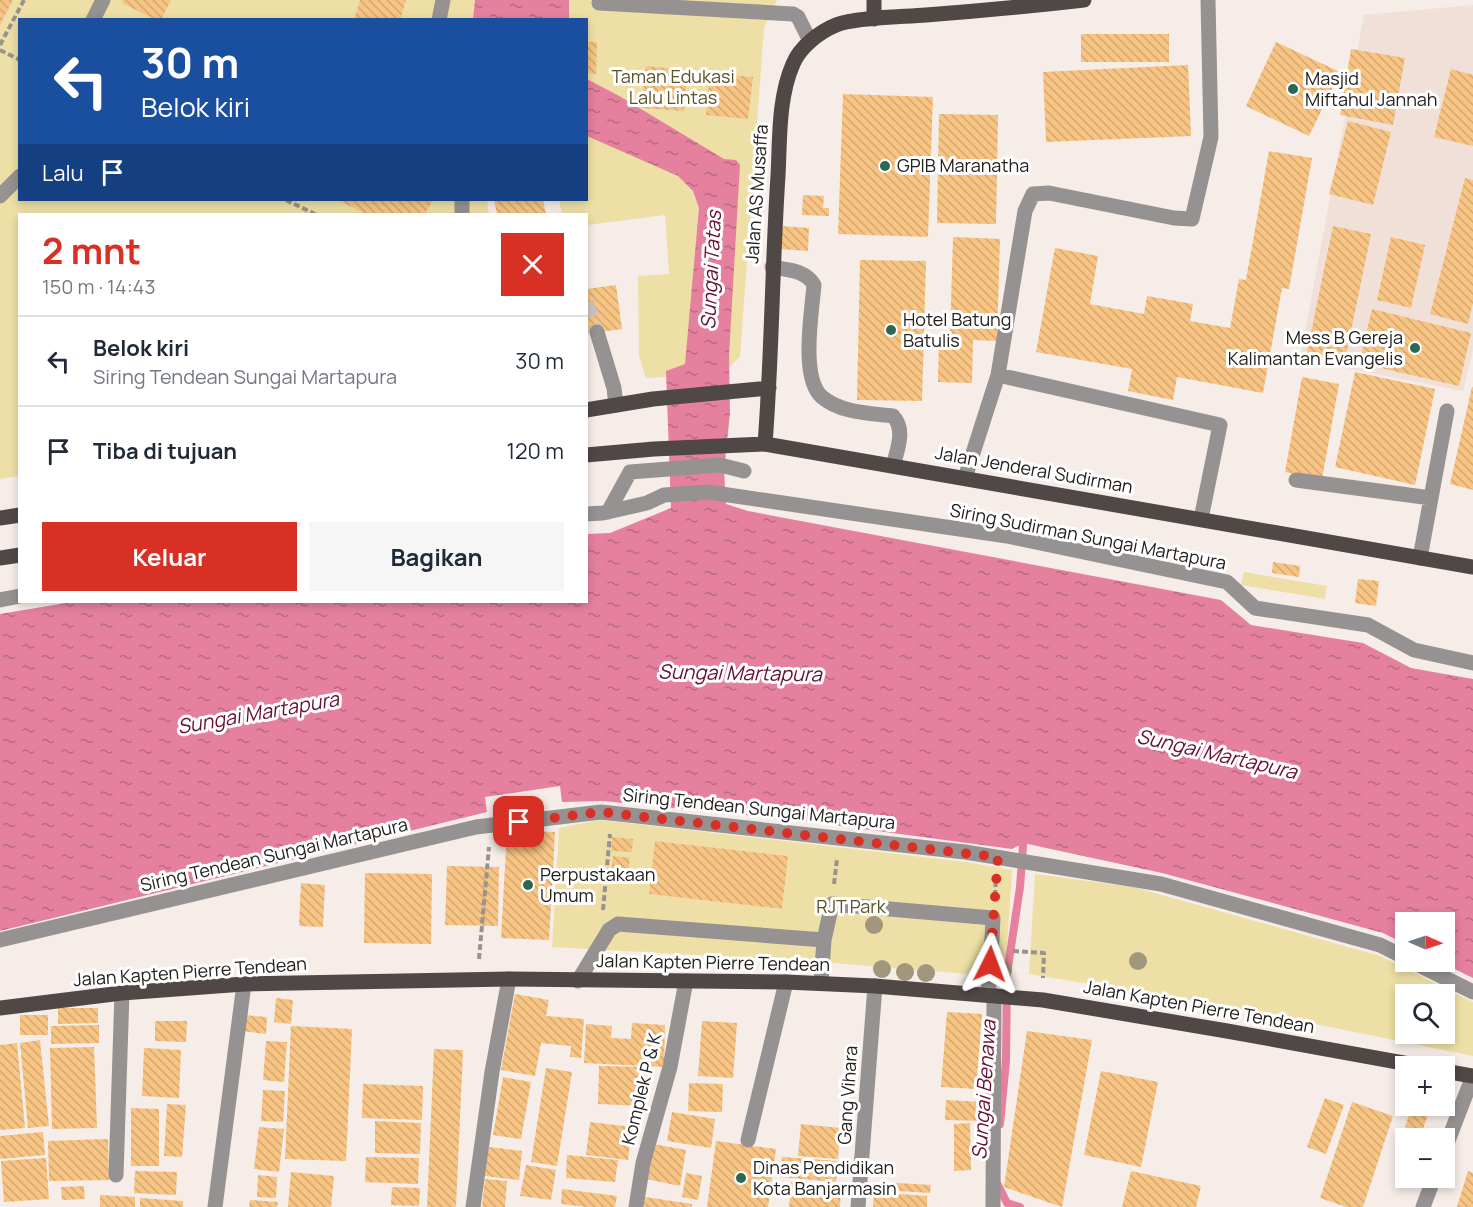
<!DOCTYPE html>
<html lang="id">
<meta charset="utf-8">
<style>
:root{--surface:#fff;--page:#f6f6f7;--text:#1f2937;--muted:#747a83;--line:#e0e1e3;--accent:#d93025}
body{margin:0;font-family:Manrope,sans-serif;background:var(--page);color:var(--text);height:100vh;display:flex;flex-direction:column;font-size:22px;white-space:nowrap}
*{box-sizing:border-box;margin:0}
p{font-size:20px;color:var(--muted)}
.icon{flex:none;width:33px;height:33px;fill:none;stroke:currentColor;stroke-width:2;stroke-linecap:round;stroke-linejoin:round}
.map{position:relative;flex:1;overflow:hidden}
.panel{position:absolute;left:18px;top:213px;width:570px;height:390px;display:flex;flex-direction:column;background:var(--surface);border-radius:0px;box-shadow:0 3px 9px #0003}
.panel>*{flex:none}
.top-card{position:absolute;left:18px;top:18px;width:570px;height:183px;border-radius:0px;box-shadow:0 3px 9px #0003;background:#1a4fa0;color:#fff;overflow:hidden}
.needle{width:39px;rotate:92deg}
.fabs{position:absolute;left:1395px;top:912px;display:grid;gap:12px}
.fabs a{display:grid;place-items:center;width:60px;height:60px;border-radius:0px;background:var(--surface);box-shadow:0 3px 9px #0003;font-size:30px}
.pin{position:absolute;display:grid;place-items:center;width:51px;height:51px;color:#fff;margin:-26px;border-radius:12px;box-shadow:0 3px 9px #0006}
.me{position:absolute;width:66px;margin:-33px;rotate:3deg;stroke-linejoin:round;filter:drop-shadow(0 0 4px #0008)}
.turn{display:flex;align-items:center;gap:21px;height:126px;padding:0 24px;font-size:27px}
.turn .icon{width:78px;height:78px;stroke-width:2.5}
.turn b{display:block;font-size:42px;line-height:51px}
.then{display:flex;align-items:center;height:57px;padding:0 24px;background:#0003;gap:12px;font-size:22px}
.round{display:grid;place-items:center;flex:none;width:63px;height:63px;border-radius:0px;background:var(--page)}
.headline{display:flex;align-items:center;justify-content:space-between;height:102px;padding:0 24px}
h1{font-size:36px;font-weight:700;line-height:45px;color:var(--accent)}
.button{display:flex;gap:12px;margin-top:auto;padding:12px 24px}
.button a{flex:1;height:69px;border-radius:0px;background:var(--accent);color:#fff;font-size:24px;font-weight:700;line-height:69px;text-align:center}
.button a+a{background:var(--page);color:var(--text)}
ul{padding:0;list-style:none}
li{display:flex;align-items:center;gap:18px;height:90px;padding:0 24px;border-top:2px solid var(--line)}
li div{flex:1}
li b{display:block;font-size:22px}
li em{font-style:normal}
.map>svg:first-child{display:block}
.built{fill:#f1e0d7}
.green{fill:#eddfa5;fill-rule:evenodd}
.water{fill:url(#water-ripples)}
.lines{fill:none;stroke-linecap:round;stroke-linejoin:round}
.stream{stroke:#e5819e;stroke-width:8}
.building{fill:url(#building-back-hatch)}
.minor-tunnel{stroke:#ccc4c0;stroke-width:15;stroke-dasharray:15 8;stroke-linecap:butt}
.path{stroke:#99938f;stroke-width:4;stroke-dasharray:6 3;stroke-linecap:butt}
.minor{stroke:#979292;stroke-width:15}
.major{stroke:#504847;stroke-width:15}
.tree{fill:#a1977d}
.route{stroke:#d93025;stroke-width:10;stroke-dasharray:0 18}
.poi-dot{fill:#2b6751;stroke:#fff;stroke-width:2}
.labels{text-anchor:middle;stroke-width:6;stroke-linejoin:round;paint-order:stroke}
.park-label{font-size:18px;fill:#5b5126;stroke:#fff}
.poi-label{font-size:18px;fill:#23201e;stroke:#fff;text-anchor:start}
.street-label{font-size:18px;fill:#23201e;stroke:#fff}
.water-label{font-size:20px;font-style:italic;fill:#690f34;stroke:#fff}
</style>
<div class="map">
<svg width="1473" height="1207" viewBox="0 0 1473 1207">
<defs>
<pattern id="water-ripples" width="26" height="14" patternUnits="userSpaceOnUse" patternTransform="scale(1.5)"><rect width="26" height="14" fill="#e5819e"/><path d="M2 4q2-2 4 0t4 0M15 11q2-2 4 0t4 0" fill="none" stroke="#b96980"/></pattern>
<pattern id="building-back-hatch" width="6" height="6" patternUnits="userSpaceOnUse" patternTransform="scale(1.5)"><rect width="6" height="6" fill="#f7c483"/><path d="M-1 5l2 2M0 0l6 6M5-1l2 2" fill="none" stroke="#d3a871"/></pattern>
</defs>
<rect width="100%" height="100%" fill="#f6ede8"/>
<path class="built" d="M1473,5V350L1463,391L1300,359L1364,15Z"/>
<path class="green" d="M0,0H777L764,28L740,357L722,374L646,378L639,356L638,276L669,274L665,215L587,225L586,214H562L559,200H586V20H20V200H487L489,214H20L19,476L0,479Z
M1244,572L1327,586L1325,599L1241,585Z
M600,820L966,862L1012,870L1005,977L821,962L552,947L559,828ZM655,841L788,856L782,909L649,894Z
M1035,874L1133,887L1380,956L1473,1002V1056L1232,1007L1029,974ZM1444,994V1034H1406V994Z"/>
<path class="water" d="M475,0H569V19H473Z
M587,79L621,97L724,159L736,160L740,165L729,355L730,413L724,470L726,504L748,511L1221,600L1251,625L1363,643L1411,668L1473,679V978L1440,962H1444V922H1406L1405,944L1383,933L1162,873L1023,843L1012,849L803,821L603,801L562,802L560,786L485,797L487,812L0,931V614L72,602H586L587,534L610,533L671,508L666,371L685,364L699,208L693,191L678,176L587,136Z"/>
<g class="lines">
<path class="stream" d="M1000,1124L1006,1061L1007,974L1020,887L1024,832
M996,1181L1007,1203L1020,1207"/>
</g>
<path class="building" d="M0,0H13L0,25Z
M123,0H171L161,20H156L122,3Z
M360,0H406L400,20H354Z
M1081,34H1169V62H1081Z
M586,42H597L596,74L586,73Z
M1276,42L1340,72L1309,136L1246,106Z
M1351,49L1405,58L1393,125L1340,115Z
M1188,65L1191,136L1046,142L1043,72Z
M646,66L688,70L684,111L641,108Z
M1451,69L1473,75V146L1434,137Z
M710,73L753,77L748,119L706,115Z
M843,94L933,97L928,237L838,234Z
M939,114L998,115L996,224L937,223Z
M1348,121L1391,132L1373,205L1329,194Z
M1269,151L1312,158L1289,289L1282,288L1263,393L1177,377L1173,400L1128,391L1132,369L1036,352L1055,248L1098,256L1090,304L1144,314L1147,296L1193,304L1190,321L1230,328L1239,279L1246,280Z
M1465,178L1473,180V303L1468,324L1430,314Z
M803,195L824,196L823,208H829V216L802,215Z
M338,200H433L425,214H366Z
M494,200H543L546,214H497Z
M781,226L809,228L808,251L779,249Z
M1333,226L1371,234L1344,365L1306,357Z
M953,237L1000,239L997,341L973,340L972,383L938,382L939,336L950,337Z
M1391,237L1425,245L1411,308L1377,300Z
M860,260L926,261L922,401L857,400Z
M616,285L622,329L586,334V289Z
M1372,309L1471,333L1459,386L1359,363Z
M1355,372L1435,389L1415,485L1335,467Z
M1302,377L1339,384L1322,479L1285,472Z
M1472,387H1473V490L1450,484Z
M1273,562L1300,566L1299,577L1272,573Z
M1358,579L1379,581L1376,606L1355,603Z
M507,830L555,832L549,940L501,938Z
M612,837L633,839L632,852L611,851Z
M655,841L788,856L782,909L649,894Z
M613,856L630,858L627,878L611,876Z
M447,866L499,867L498,926L445,925Z
M365,873L432,874L431,944L364,943Z
M301,883L325,885L323,927L299,926Z
M515,994L549,1000L546,1016L584,1019L581,1058L570,1057L571,1046L541,1043L535,1076L501,1070Z
M276,998L293,1000L291,1024L274,1022Z
M58,1008H98V1023L58,1024Z
M947,1012L982,1014L976,1089L941,1087Z
M20,1015H48V1035H20Z
M243,1015L267,1017L266,1034L242,1031Z
M155,1021H187L186,1042L155,1041Z
M702,1021L737,1023L733,1078L698,1076Z
M632,1023L665,1025L664,1067L584,1063L586,1024L612,1026L611,1038L631,1039Z
M99,1025V1043L51,1044V1026Z
M291,1026L352,1029L346,1161L285,1159Z
M1027,1031L1092,1040L1062,1207L1004,1187Z
M40,1040L49,1126L28,1128L20,1043Z
M266,1041L287,1042L284,1082L263,1080Z
M17,1043L25,1128L0,1130V1045Z
M94,1047L97,1128L52,1129L50,1048Z
M144,1048L181,1050L179,1098L142,1096Z
M434,1049L463,1050L456,1207H427Z
M599,1066L646,1067L644,1106L598,1104Z
M546,1068L572,1072L557,1166L531,1162Z
M1101,1071L1158,1082L1141,1167L1084,1155Z
M503,1077L531,1082L521,1139L493,1135Z
M689,1083L723,1084L722,1112L688,1111Z
M363,1084L423,1086L422,1120L362,1118Z
M263,1090L285,1091L283,1122L261,1121Z
M1325,1098L1344,1105L1326,1154L1307,1147Z
M946,1100L984,1102L983,1121L945,1120Z
M1352,1102L1393,1116L1363,1207H1346L1320,1198Z
M167,1104L186,1105L182,1157L164,1156Z
M1412,1106H1431L1422,1132L1405,1127Z
M131,1108L159,1109V1166H131Z
M672,1112L715,1119L711,1148L667,1141Z
M375,1121L421,1123L420,1154L375,1153Z
M590,1122L632,1127L628,1160L586,1155Z
M970,1123L971,1170L954,1171V1124Z
M801,1124L840,1128L838,1159L798,1156Z
M259,1127L284,1129L279,1172L254,1169Z
M43,1132L45,1155L0,1159V1136Z
M108,1139L109,1180L49,1181L48,1141Z
M716,1141L776,1149L768,1207H707Z
M653,1144L686,1150L680,1186L646,1179Z
M489,1147L522,1151L519,1180L485,1176Z
M567,1155L618,1160L615,1182L566,1178Z
M366,1157L419,1158L418,1184L365,1182Z
M782,1157L838,1161L836,1182L780,1177Z
M46,1158L49,1199L4,1202L1,1161Z
M526,1165L556,1170L551,1200L520,1196Z
M135,1171L177,1172L176,1195L134,1193Z
M1131,1171L1201,1186L1196,1207H1122Z
M1468,1171L1473,1173V1207H1457Z
M291,1172L334,1176L331,1207H288Z
M686,1173L702,1176L698,1200L682,1197Z
M258,1175L277,1177L276,1198L257,1197Z
M485,1179L507,1181L505,1207H482Z
M791,1182L841,1186L840,1207H789Z
M881,1182L931,1185L930,1193L881,1190Z
M84,1186L85,1199L62,1200L61,1187Z
M392,1187L420,1188L419,1206L391,1205Z
M562,1189L617,1196L615,1207H586L561,1204Z
M874,1192L927,1196V1207H873Z
M100,1195L135,1197V1207H100Z
M645,1197L692,1204V1207H644Z
M140,1198L183,1201V1207H140Z
M250,1200L278,1202L277,1207H249Z"/>
<g class="lines">
<path class="minor-tunnel" d="M586,303L597,332"/>
<path class="path" d="M0,45L24,0
M0,50L20,60
M286,200L315,214
M834,884L837,859
M995,896L996,877
M603,910L610,834
M1013,951L1044,953L1043,978
M479,959L489,847"/>
<path class="minor" d="M599,3L793,14L798,17L810,41
M93,20L103,0
M439,20L443,0
M0,196L20,176
M462,200V214
M772,267C787,270 806,270 814,285C812,311 800,378 822,397C841,413 869,413 893,416C906,430 897,450 893,466
M597,332L614,388L616,405
M998,375L1220,425L1201,519
M965,478L998,375L1025,211L1033,194L1049,193L1174,218L1192,219L1211,137L1208,0
M1296,480L1431,498
M608,512L630,472L720,465L744,471
M586,514L603,513L647,503L664,495L708,492L1007,536L1227,582L1255,608L1368,625L1414,650L1473,663
M1420,558L1447,411
M0,600L20,596
M0,940L476,827L601,812L965,852L1161,884L1380,945L1406,958
M1413,962L1473,992
M578,981L609,930L618,924L824,940
M821,983L824,940L832,904L993,918L990,980L987,994
M748,1140L786,982
M1444,1151L1473,1076
M116,1175L122,993
M215,1207L244,984
M473,1207L492,1072L509,979
M636,1207L643,1163L670,1067L686,981
M858,1207L875,986
M993,1207L994,995
M1423,1207L1434,1178"/>
<path class="major" d="M874,19V0
M586,410L653,399L769,388
M765,444C772,355 772,266 778,176C780,140 778,98 793,64C800,47 819,32 836,25C856,17 903,17 926,15C979,11 1032,6 1084,0
M586,455L654,449L765,444L1473,567
M0,518L20,515
M0,558L20,555
M0,1008L122,993L244,984L509,979L786,982L875,986L1043,1000L1227,1031L1420,1066
M1444,1071L1473,1076"/>
</g>
<g class="tree">
<circle cx="874" cy="925" r="9"/>
<circle cx="1138" cy="961" r="9"/>
<circle cx="882" cy="969" r="9"/>
<circle cx="1003" cy="970" r="9"/>
<circle cx="905" cy="972" r="9"/>
<circle cx="926" cy="973" r="9"/>
</g>
<g class="lines">
<path class="route" d="M519,822L601,812L998,857L990,964"/>
</g>
<g class="poi-dot">
<circle cx="1293" cy="89" r="6"/>
<circle cx="885" cy="166" r="6"/>
<circle cx="891" cy="330" r="6"/>
<circle cx="1415" cy="348" r="6"/>
<circle cx="528" cy="885" r="6"/>
<circle cx="741" cy="1178" r="6"/>
</g>
<g class="labels">
<g class="park-label">
<text x="673" y="83">Taman Edukasi<tspan x="673" dy="21">Lalu Lintas</tspan></text>
<text x="851" y="913">RJT Park</text>
</g>
<g class="poi-label">
<text x="1305" y="85">Masjid<tspan x="1305" dy="21">Miftahul Jannah</tspan></text>
<text x="897" y="172">GPIB Maranatha</text>
<text x="903" y="326">Hotel Batung<tspan x="903" dy="21">Batulis</tspan></text>
<text x="1403" y="344" text-anchor="end">Mess B Gereja<tspan x="1403" dy="21">Kalimantan Evangelis</tspan></text>
<text x="540" y="881">Perpustakaan<tspan x="540" dy="21">Umum</tspan></text>
<text x="753" y="1174">Dinas Pendidikan<tspan x="753" dy="21">Kota Banjarmasin</tspan></text>
</g>
<g class="street-label">
<text transform="translate(757 194) rotate(-86)" y="6">Jalan AS Musaffa</text>
<text transform="translate(1034 470) rotate(10)" y="6">Jalan Jenderal Sudirman</text>
<text transform="translate(1088 537) rotate(11)" y="6">Siring Sudirman Sungai Martapura</text>
<text transform="translate(759 809) rotate(6)" y="6">Siring Tendean Sungai Martapura</text>
<text transform="translate(274 855) rotate(-13)" y="6">Siring Tendean Sungai Martapura</text>
<text transform="translate(713 963) rotate(1)" y="6">Jalan Kapten Pierre Tendean</text>
<text transform="translate(190 972) rotate(-4)" y="6">Jalan Kapten Pierre Tendean</text>
<text transform="translate(1199 1007) rotate(10)" y="6">Jalan Kapten Pierre Tendean</text>
<text transform="translate(642 1089) rotate(-76)" y="6">Komplek P &amp; K</text>
<text transform="translate(848 1095) rotate(-86)" y="6">Gang Vihara</text>
</g>
<g class="water-label">
<text transform="translate(711 270) rotate(-87)" y="7">Sungai Tatas</text>
<text transform="translate(740 673) rotate(1)" y="7">Sungai Martapura</text>
<text transform="translate(258 713) rotate(-10)" y="7">Sungai Martapura</text>
<text transform="translate(1217 754) rotate(13)" y="7">Sungai Martapura</text>
<text transform="translate(984 1090) rotate(-86)" y="7">Sungai Benawa</text>
</g>
</g>
</svg>
<div class="fabs">
<a><svg class="needle" viewBox="-14 -14 28 28"><path d="M0-13l5 13h-10z" fill="#e53935"/><path d="M0 13l5-13h-10z" fill="#747a83"/></svg></a>
<a><svg class="icon" aria-label="search" viewBox="0 0 24 24"><circle cx="10" cy="10" r="6"/><path d="M15 15l6 6"/></svg></a>
<a>+</a>
<a>−</a>
</div>
<div class="pin" style="left:519px;top:822px;background:#d93025"><svg class="icon" aria-label="arrive" viewBox="0 0 24 24"><path d="M6 21V4h12l-3 4 3 4H6"/></svg></div>
<svg class="me" style="left:990px;top:964px" viewBox="-20 -20 40 40"><path d="M0-17L14 15 0 8-14 15z" fill="#d93025" stroke="#fff" stroke-width="4"/></svg>
<div class="top-card">
<div class="turn"><svg class="icon" aria-label="left" viewBox="0 0 24 24"><path d="M17 20v-9H6M10 6l-5 5 5 5"/></svg><div><b>30 m</b>Belok kiri</div></div>
<div class="then">Lalu<svg class="icon" aria-label="arrive" viewBox="0 0 24 24"><path d="M6 21V4h12l-3 4 3 4H6"/></svg></div>
</div>
<section class="panel">
<div class="headline"><div><h1>2 mnt</h1><p>150 m · 14:43</p></div><a class="round" style="background:#d93025;color:#fff"><svg class="icon" aria-label="close" viewBox="0 0 24 24"><path d="M6 6l12 12M18 6L6 18"/></svg></a></div>
<ul>
<li><svg class="icon" aria-label="left" viewBox="0 0 24 24"><path d="M17 20v-9H6M10 6l-5 5 5 5"/></svg><div><b>Belok kiri</b><p>Siring Tendean Sungai Martapura</p></div><em>30 m</em></li>
<li><svg class="icon" aria-label="arrive" viewBox="0 0 24 24"><path d="M6 21V4h12l-3 4 3 4H6"/></svg><div><b>Tiba di tujuan</b></div><em>120 m</em></li>
</ul>
<div class="button"><a>Keluar</a><a>Bagikan</a></div>
</section>
</div>
